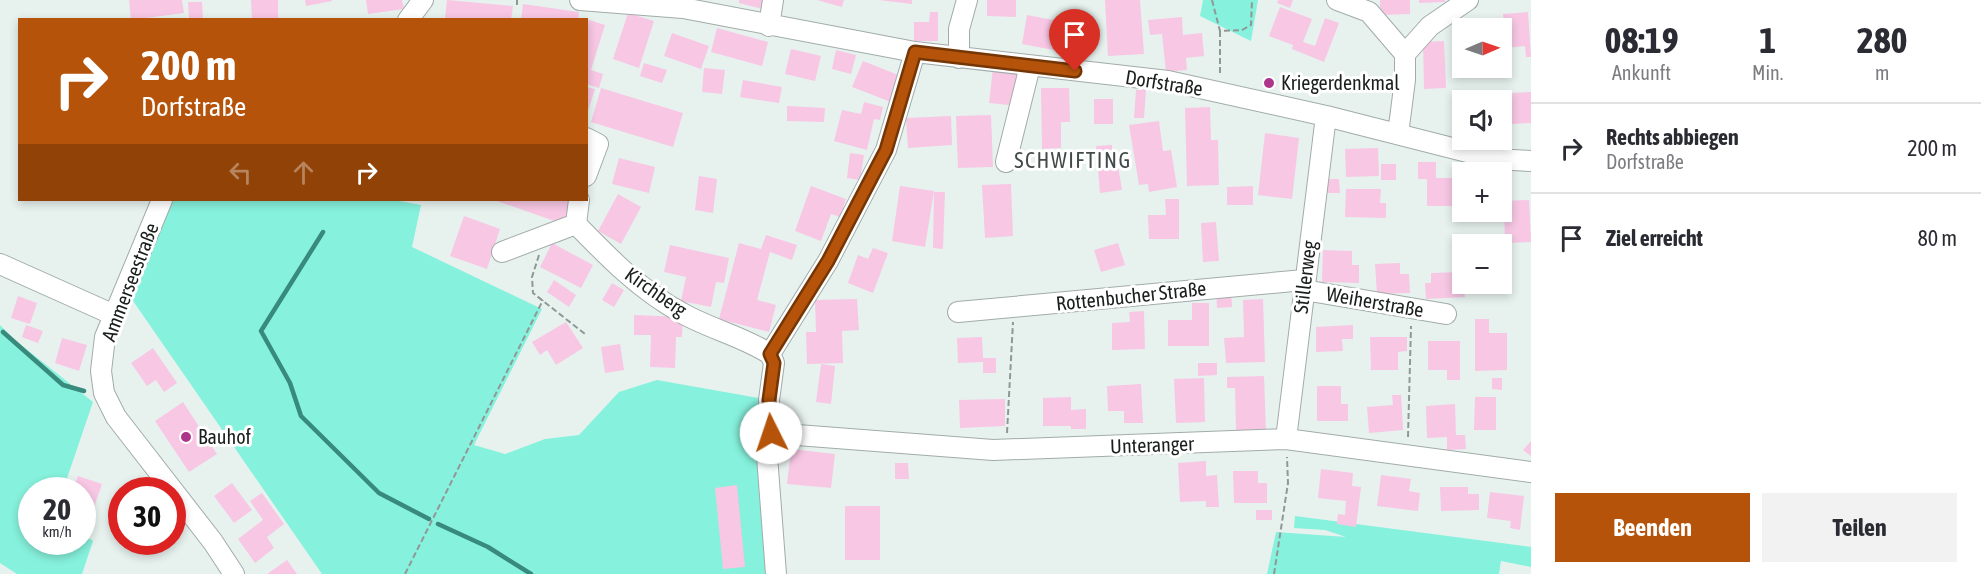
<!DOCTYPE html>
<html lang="de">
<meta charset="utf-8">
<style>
:root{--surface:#fff;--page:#f2f2f3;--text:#2b2b33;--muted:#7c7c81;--line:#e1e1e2;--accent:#b45309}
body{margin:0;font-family:"Asap Condensed",sans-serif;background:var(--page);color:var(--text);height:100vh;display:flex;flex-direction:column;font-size:22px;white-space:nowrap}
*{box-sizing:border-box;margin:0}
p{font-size:20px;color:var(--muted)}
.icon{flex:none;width:33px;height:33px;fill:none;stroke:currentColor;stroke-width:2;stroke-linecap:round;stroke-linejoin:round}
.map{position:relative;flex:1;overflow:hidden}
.details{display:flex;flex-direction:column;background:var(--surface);width:450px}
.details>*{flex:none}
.banner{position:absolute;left:18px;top:18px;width:570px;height:183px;border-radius:0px;box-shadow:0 3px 9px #0003;background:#b45309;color:#fff;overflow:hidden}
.needle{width:39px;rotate:88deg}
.fabs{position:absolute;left:1452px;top:18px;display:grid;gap:12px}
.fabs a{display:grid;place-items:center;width:60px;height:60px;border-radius:0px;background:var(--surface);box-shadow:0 3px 9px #0003;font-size:30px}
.speed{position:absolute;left:18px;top:477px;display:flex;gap:12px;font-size:30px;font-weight:700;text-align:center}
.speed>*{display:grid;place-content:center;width:78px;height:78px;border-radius:50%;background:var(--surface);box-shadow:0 3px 9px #0003;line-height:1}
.speed small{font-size:15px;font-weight:400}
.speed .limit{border:9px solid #d22;background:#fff;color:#111}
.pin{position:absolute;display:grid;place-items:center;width:51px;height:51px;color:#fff;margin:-62px -26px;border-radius:50% 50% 50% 0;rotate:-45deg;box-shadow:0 0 6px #0007}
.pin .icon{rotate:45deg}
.me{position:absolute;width:66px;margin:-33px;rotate:356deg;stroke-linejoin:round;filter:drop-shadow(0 0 4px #0008)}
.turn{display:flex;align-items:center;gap:21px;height:126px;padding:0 24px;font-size:27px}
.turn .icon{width:78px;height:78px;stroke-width:2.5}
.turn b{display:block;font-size:42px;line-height:51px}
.lanes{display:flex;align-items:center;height:57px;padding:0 24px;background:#0003;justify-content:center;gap:30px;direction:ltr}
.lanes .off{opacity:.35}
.eta{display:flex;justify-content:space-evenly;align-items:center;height:102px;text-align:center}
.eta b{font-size:36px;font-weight:700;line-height:42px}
.action{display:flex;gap:12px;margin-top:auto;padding:12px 24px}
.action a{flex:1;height:69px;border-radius:0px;background:var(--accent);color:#fff;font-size:24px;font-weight:700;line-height:69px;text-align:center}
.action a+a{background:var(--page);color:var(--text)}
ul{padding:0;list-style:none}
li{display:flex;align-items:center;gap:18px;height:90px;padding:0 24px;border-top:2px solid var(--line)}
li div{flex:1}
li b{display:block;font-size:22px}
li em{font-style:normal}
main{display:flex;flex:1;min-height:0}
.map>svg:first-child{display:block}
.green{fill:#86f1dc}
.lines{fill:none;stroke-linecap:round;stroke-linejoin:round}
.stream{stroke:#378a7c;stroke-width:4.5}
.building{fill:#f7c7e4}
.minor-casing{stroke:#a1aca9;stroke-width:22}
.path{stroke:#909896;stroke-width:2;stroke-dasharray:6 3;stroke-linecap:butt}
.minor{stroke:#fff;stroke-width:20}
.route-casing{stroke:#753606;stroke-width:15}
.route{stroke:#b45309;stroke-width:10}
.poi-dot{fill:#ad358a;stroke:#fff;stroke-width:2}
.labels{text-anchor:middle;stroke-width:6;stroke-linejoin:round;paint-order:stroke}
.street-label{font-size:20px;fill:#1a1e1d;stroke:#fff}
.poi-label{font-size:20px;fill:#1a1e1d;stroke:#fff;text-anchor:start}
.quarter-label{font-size:22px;letter-spacing:1.5px;fill:#414b49;stroke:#fff}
</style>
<main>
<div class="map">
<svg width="1531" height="574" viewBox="0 0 1531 574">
<rect width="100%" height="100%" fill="#e7f2ef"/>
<path class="green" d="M1203,0H1258L1251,41L1200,16Z
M171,200H394L421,205L412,247L542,309L474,445L505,454L545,439L579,435L619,392L657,380L769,400L776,574H322L131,298Z
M0,325L16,341L93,402L63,490H32V542H82L83,534L93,541L82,574H17L0,563Z
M1295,516L1531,547V567L1501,561L1499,574H1267L1276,532L1346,537L1325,530L1294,528Z"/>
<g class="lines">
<path class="stream" d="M323,232L261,331L290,383L301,416L379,493L429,519
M3,332L63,385L84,391
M438,524L488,547L531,574"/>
</g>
<path class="building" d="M129,0H182L184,13L131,20Z
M251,0H278V20H252Z
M305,0H332V1L306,6Z
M366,0H402L404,9L368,14Z
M447,0L513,6L511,20L445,18Z
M739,0H765L763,9L739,3Z
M817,0H844L842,7Z
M879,0H912V4Z
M987,0H1016V17L987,16Z
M1105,0H1140L1144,54L1108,56Z
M1278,0H1293L1290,8L1277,3Z
M1380,0H1410V14L1380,15Z
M1419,0H1445V2L1419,3Z
M188,2H202L203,19H189Z
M523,4L579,12L578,20H521Z
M1280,7L1312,19L1303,42L1315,46L1325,18L1339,23L1324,62L1292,49L1293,45L1269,36Z
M930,12H938V41H914V22H929Z
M1528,12L1531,57H1526L1525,46L1506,48L1503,14Z
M628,13L654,21L639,68L613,59Z
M1027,15L1064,22L1059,51L1022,44Z
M1182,17L1183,35L1202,33L1204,56L1186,58L1187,70L1166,72L1162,34L1150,35L1148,20Z
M586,19L605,25L591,70L603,74L599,88L586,84Z
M717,28L768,42L762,66L711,52Z
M672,33L709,46L701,69L664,56Z
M1444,41L1446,88L1424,89L1423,42Z
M791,49L821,56L815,81L785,74Z
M836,50L856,55L851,74L832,69Z
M863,61L901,76L891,102L852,87Z
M644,63L667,70L662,83L640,76Z
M704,68L725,70L722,94L702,92Z
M993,68L1022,72L1018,106L989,103Z
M743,80L782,87L779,103L740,97Z
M586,87L595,89L587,114H586Z
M601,88L683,113L673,147L591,122Z
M1041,88H1069L1070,122H1061V148L1042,149Z
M1136,90H1146L1144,118H1134Z
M1460,91H1485V100H1461Z
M1531,92V123L1512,124L1511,93Z
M1094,99H1113V124H1094Z
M864,102L883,107L880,120L874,119L867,150L834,141L842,110L861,114Z
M787,106L825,108L824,122L787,121Z
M1210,107L1211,140H1218L1219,185L1187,186L1185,108Z
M991,115L993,167L958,168L956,116Z
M951,116L952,145L908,148L906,118Z
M1159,121L1163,151L1171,150L1177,187L1149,192L1148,184L1139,185L1129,125Z
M1265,133L1299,138L1292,199L1258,195Z
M1112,145V160H1117L1122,190L1100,193L1096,146Z
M1378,148L1379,176L1346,177L1345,149Z
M850,153L864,155L860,180L847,178Z
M619,158L655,167L649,193L612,184Z
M1418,162H1436V178H1455V206H1427V179H1418Z
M1381,164H1396V180H1381Z
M699,176L717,179L713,213L695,210Z
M1325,179H1339L1340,193H1325Z
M1011,184L1013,236L985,238L982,185Z
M811,186L846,199L840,217L831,214L821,241L795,231Z
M900,186L934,191L925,247L892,241Z
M1253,186V205H1227V187Z
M1346,189H1381L1380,203H1386V218L1345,217Z
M934,192H945L943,249L933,248Z
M618,194L641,207L621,244L598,231Z
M1165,199H1179V239H1149L1148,215H1166Z
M494,200H571L563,224Z
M1529,200L1531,242L1505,243L1504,201Z
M464,216L500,229L487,269L450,256Z
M1216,222L1219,261L1203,262L1201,223Z
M766,235L797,245L792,260L770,252L757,300L776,305L769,332L719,319L739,243L761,249Z
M552,243L593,265L581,288L540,267Z
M1118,243L1125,265L1101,272L1094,250Z
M670,245L729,258L724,283L716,282L711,307L681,301L686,277L664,272Z
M873,248L888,253L873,293L848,283L858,255L868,259Z
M1323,250L1352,251V265H1359V283L1322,282Z
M1400,263V274H1409L1410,293L1377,294L1375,264Z
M1462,272L1465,297L1426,299L1425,283H1431V273Z
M554,280L576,295L569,307L547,292Z
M612,283L624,290L614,307L602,300Z
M1231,290L1232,307L1217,308L1216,291Z
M18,296L37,303L30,324L11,318Z
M857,299L859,330L842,331L843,363L807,364L806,332H816L815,300Z
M1263,299L1265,362L1226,363L1224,338L1244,337L1243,300Z
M1192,303H1209V346H1168V320H1192Z
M1144,311L1145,349L1112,350V323L1130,322L1129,312Z
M634,315L683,317L682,337H676L675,368L650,367L651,335H634Z
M1475,319H1489V333H1507V370L1475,371Z
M566,322L583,348L556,365L547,350L540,355L532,342Z
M26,325L43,331L38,343L22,337Z
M1353,325V339H1342L1343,351L1316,352V327Z
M982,337L983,358H996V373H983V362L958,363L957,338Z
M1370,337H1407V351L1398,352V370H1371Z
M62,338L87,345L79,371L55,363Z
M1428,341H1460V380H1447V370H1428Z
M620,344L624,370L605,373L601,347Z
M153,348L177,383L164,392L156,380L147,386L131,363Z
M1198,363H1217V375L1198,376Z
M821,364L835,366L831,404L816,402Z
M1264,376L1266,430L1236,431L1235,388H1227V377Z
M1204,378L1205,422L1176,423L1174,379Z
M1492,378H1502V390L1492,389Z
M1141,384L1143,423H1124V411H1108L1107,386Z
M1317,386H1341V404H1348V421H1317Z
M1392,395H1401L1403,430L1369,433L1367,407L1393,405Z
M1071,397V410L1086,409V429H1071V426H1043V398Z
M1475,397H1496V430H1474Z
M1005,399V426L960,428L959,400Z
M183,402L217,454L189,472L155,421Z
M1455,404L1456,435H1465L1466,449L1447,450V437L1427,438L1426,406Z
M1531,441V456L1523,450Z
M791,449L835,454L831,488L787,484Z
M1206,461V476L1217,475L1219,507H1206V501L1180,502L1178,463Z
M895,463H908L909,479H895Z
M1321,469L1353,473L1352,486L1361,487L1356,527L1337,524L1338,514L1345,515L1346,501L1318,498Z
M1233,471H1258V483H1267V503H1234Z
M1381,475L1411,479L1409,491L1420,493L1418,511L1377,506Z
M78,476L102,484L92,513L82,510V490H73Z
M232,483L252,510L234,523L214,496Z
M737,485L745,567L723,569L715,488Z
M1440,487H1468V494H1479V510L1441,511Z
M1490,492L1524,496L1520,530L1510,528L1511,521L1487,518Z
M262,493L284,524L267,537L274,548L255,563L238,539L263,520L250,501Z
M845,506H880V560H845Z
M1256,510H1272V520H1256Z
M287,560L297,574H267Z"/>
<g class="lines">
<defs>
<path id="minor" d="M580,0L683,8L915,52L1168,81L1326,116L1495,159L1531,161
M1337,0L1369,12L1405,54
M408,20L423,0
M769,26L773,0
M959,58V29L967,0
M1398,134L1405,80V54L1430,26L1468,0
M586,138L598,144L586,176
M1006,162L1030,66
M162,200L105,337L101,371L104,393L116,417L213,542L234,574
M579,200L576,224C608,257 641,291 682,313C710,329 742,336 770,354
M502,252L576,224
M0,264L114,315
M1304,290L1446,314
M958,312L1304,280
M770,354L828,261L886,150L915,52
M770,354L774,363L769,400L771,433L767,456L776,574
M771,433L993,450L1286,439L1531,472
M1286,439L1326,116"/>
</defs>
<use href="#minor" class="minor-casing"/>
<path class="path" d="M1212,0L1220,31L1242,30L1251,25L1252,0
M517,5V0
M1220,31V76
M539,255L532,277L533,293L585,334
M1007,433L1013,322
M1408,437L1411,326
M405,574L543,300
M1274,574L1288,483L1287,457"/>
<use href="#minor" class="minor"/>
</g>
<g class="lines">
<defs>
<path id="route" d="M771,433L769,400L774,363L770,354L828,261L886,150L915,52L1075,71"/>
</defs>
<use href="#route" class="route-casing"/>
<use href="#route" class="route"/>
</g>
<g class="poi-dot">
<circle cx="1269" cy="83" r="6"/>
<circle cx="186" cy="437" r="6"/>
</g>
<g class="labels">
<g class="street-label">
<text transform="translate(1164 83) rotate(9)" y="7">Dorfstraße</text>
<text transform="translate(1305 277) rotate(-83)" y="7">Stillerweg</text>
<text transform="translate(130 282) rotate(-69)" y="7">Ammerseestraße</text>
<text transform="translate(656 292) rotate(35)" y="7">Kirchberg</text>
<text transform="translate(1131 296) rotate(-6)" y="7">Rottenbucher Straße</text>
<text transform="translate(1375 302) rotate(10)" y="7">Weiherstraße</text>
<text transform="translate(1152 445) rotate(-2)" y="7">Unteranger</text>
</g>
<g class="poi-label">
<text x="1281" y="90">Kriegerdenkmal</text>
<text x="198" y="444">Bauhof</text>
</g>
<g class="quarter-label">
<text x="1073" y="168">SCHWIFTING</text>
</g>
</g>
</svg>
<div class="fabs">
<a><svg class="needle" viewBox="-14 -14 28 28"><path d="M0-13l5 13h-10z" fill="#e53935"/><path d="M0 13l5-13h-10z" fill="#7c7c81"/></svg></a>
<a><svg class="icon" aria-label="sound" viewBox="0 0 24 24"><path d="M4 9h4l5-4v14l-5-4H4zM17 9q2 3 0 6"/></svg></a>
<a>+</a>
<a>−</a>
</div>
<div class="speed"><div>20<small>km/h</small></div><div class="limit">30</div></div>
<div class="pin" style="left:1075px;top:71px;background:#d93025"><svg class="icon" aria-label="arrive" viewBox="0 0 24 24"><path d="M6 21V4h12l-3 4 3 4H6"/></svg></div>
<svg class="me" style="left:771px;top:433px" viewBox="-20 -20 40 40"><circle r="19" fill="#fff"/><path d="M0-13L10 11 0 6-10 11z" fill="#b45309"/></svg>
<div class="banner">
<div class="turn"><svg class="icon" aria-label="right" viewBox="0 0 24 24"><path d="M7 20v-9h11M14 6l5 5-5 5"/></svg><div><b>200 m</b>Dorfstraße</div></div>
<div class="lanes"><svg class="icon off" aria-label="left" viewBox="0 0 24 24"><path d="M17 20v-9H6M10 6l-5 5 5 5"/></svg><svg class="icon off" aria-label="ahead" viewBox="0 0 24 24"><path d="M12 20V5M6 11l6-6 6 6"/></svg><svg class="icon" aria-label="right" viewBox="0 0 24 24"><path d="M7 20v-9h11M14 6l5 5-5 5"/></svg></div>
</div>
</div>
<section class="details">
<div class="eta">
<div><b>08:19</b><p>Ankunft</p></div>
<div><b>1</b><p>Min.</p></div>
<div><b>280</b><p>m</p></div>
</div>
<ul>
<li><svg class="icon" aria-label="right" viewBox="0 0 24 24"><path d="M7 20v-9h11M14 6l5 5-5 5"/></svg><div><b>Rechts abbiegen</b><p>Dorfstraße</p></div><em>200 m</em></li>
<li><svg class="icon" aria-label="arrive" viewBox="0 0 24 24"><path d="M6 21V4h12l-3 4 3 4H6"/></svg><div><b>Ziel erreicht</b></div><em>80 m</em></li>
</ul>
<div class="action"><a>Beenden</a><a>Teilen</a></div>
</section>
</main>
